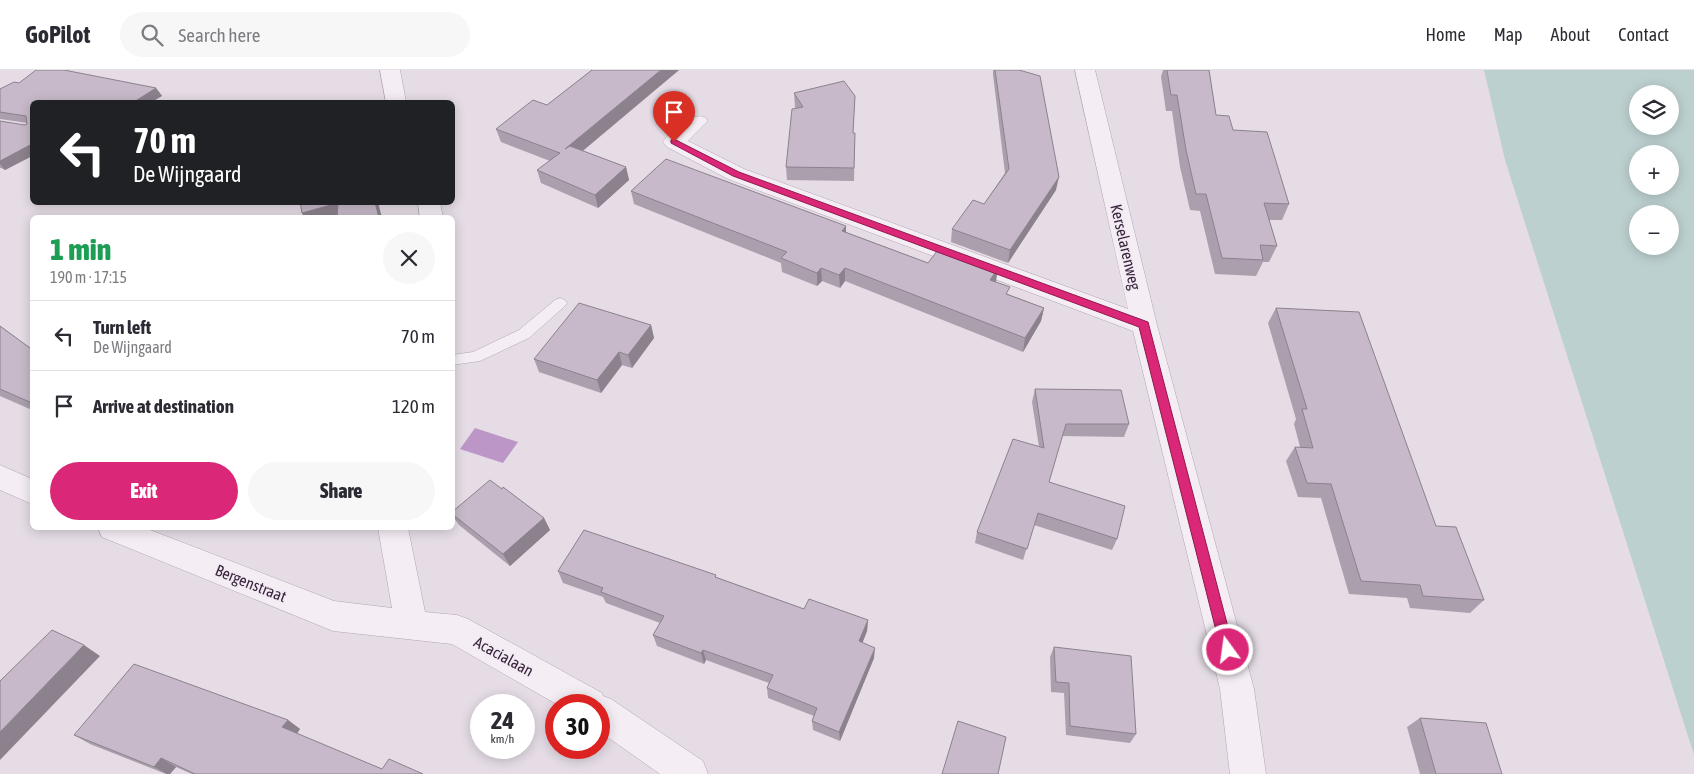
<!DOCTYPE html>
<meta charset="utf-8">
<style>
:root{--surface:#fff;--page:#f7f7f7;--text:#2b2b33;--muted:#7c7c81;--line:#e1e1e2;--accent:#db2777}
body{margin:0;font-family:"Asap Condensed",sans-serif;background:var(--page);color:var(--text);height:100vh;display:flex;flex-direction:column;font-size:19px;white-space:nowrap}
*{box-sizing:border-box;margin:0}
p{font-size:16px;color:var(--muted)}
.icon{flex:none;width:28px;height:28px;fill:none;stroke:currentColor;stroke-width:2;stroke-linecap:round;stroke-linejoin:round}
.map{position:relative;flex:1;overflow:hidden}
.drawer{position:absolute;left:30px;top:145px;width:425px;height:315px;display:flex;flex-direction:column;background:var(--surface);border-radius:8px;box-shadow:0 2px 12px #0003}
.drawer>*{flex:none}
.guide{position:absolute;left:30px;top:30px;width:425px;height:105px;border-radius:8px;box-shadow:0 2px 12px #0003;background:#202124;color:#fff;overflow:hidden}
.tools{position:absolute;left:1629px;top:15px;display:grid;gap:10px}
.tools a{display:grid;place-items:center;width:50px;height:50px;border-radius:50%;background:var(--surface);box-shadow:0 2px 12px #0003;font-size:25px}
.speed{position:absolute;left:470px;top:624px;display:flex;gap:10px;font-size:25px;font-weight:700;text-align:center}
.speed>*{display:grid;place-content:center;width:65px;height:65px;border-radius:50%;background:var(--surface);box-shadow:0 2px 12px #0003;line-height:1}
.speed small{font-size:12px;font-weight:400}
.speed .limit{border:8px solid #d22;background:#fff;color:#111}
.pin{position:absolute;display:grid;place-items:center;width:42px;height:42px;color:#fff;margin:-51px -21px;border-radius:50% 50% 50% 0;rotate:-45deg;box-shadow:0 0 5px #0007}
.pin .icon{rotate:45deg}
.me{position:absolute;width:55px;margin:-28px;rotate:346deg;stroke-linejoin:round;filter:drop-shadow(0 0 4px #0008)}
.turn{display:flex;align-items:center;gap:18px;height:105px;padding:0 20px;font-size:22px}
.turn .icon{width:65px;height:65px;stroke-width:2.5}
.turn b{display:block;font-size:35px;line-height:42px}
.round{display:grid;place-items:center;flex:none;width:52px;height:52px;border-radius:26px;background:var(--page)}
.headline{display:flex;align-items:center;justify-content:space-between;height:85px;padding:0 20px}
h1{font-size:30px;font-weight:800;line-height:38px;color:#1e9e55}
.cta{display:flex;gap:10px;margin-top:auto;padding:10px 20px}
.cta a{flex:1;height:58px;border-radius:30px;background:var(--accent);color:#fff;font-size:20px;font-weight:800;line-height:58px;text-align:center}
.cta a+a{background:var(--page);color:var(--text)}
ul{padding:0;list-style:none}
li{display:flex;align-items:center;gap:15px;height:70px;padding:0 20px;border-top:1px solid var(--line)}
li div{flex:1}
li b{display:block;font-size:19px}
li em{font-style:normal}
header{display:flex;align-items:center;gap:30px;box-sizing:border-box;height:70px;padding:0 25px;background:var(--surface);border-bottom:1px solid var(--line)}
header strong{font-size:24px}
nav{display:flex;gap:28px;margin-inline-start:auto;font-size:18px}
.search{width:350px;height:45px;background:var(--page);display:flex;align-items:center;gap:12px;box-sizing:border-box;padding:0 18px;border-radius:28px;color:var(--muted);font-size:19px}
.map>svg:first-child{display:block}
.green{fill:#bdd0d0;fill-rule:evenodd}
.water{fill:#bc96c6}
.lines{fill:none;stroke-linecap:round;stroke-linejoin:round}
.service-casing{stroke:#b2a5b3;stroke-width:1}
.minor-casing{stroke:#b2a5b3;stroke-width:1}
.service{fill:#f4eef4;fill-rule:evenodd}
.minor{fill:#f4eef4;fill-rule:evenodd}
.wall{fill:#ab9fad}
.shaded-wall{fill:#8b828d}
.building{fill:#c7b9c9;stroke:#8b828d}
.route{fill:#db2777;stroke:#8e194d}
.labels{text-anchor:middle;stroke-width:4;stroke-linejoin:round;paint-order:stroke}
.street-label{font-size:16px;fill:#3a263c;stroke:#f3ebf4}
</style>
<header>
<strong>GoPilot</strong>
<div class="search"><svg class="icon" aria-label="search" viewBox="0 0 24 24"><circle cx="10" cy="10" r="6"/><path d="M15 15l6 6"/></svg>Search here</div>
<nav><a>Home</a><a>Map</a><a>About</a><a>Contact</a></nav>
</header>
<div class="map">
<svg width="1694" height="704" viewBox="0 0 1694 704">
<rect width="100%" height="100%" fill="#e5dce6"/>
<path class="green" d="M1484,0H1694V685L1505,90ZM1638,24H1670V56H1638ZM1638,84H1670V116H1638ZM1638,144H1670V176H1638Z"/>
<path class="water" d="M475,358L518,372L503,393L460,379Z"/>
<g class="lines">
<defs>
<path id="service" d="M560,228L565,230L567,233L565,236L529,268L480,291L452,295V285L473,282L519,260L555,230Z"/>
<path id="minor" d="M380,0H400L406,32H386Z
M1075,0H1095L1157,255L1254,619L1266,704H1230L1220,619L1133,261L728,109L667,77L663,72C672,59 690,43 705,47L708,51L688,71L744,99L1128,239Z
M418,132H440L443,148H420Z
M0,395L32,409V434L0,420Z
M98,458H145L334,531L392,538L378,458H408L425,542L457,545L468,549L602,623L603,626L611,629L703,691L708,704H660L599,661V635H558L452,574L333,561L102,467Z"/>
</defs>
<use href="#service" class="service-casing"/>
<use href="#minor" class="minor-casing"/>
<use href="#service" class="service"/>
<use href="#minor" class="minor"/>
</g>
<path class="wall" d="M592,0H679L583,81L626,97L629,110L598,138L541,113L537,100L550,91L501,72L496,59L547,35Z
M993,0H1019L1056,120L1008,193L951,172L952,159L984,134L1005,103L993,5Z
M1163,0H1209L1216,45L1233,60L1289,134L1282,150H1269L1277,176L1269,192H1263L1256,206L1215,204L1200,141L1190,140L1180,97L1172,41H1166L1161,7Z
M19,13L156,18L162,26L32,32V86L5,100L1,98H0V51L25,55L27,53L0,49V19Z
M794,23L855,26L853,63H855L854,111L787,110L786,97L796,38L795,37Z
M631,121L846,156V162L928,193L995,212L1008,224L1044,238L1041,251L1023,282L845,211L840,218L822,211L817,216L782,202L781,193L634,134Z
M1276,238L1436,456L1484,530L1470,543L1410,538L1407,528L1349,524L1321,428L1298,427L1286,391L1295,377H1300L1294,354L1296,349L1268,253Z
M651,255L654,268L632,298L622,295L601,323L539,302L534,289Z
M0,256L30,278L32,276V340L0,326Z
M1035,319L1129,354L1124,367L1062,366L1049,412L1117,469L1112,480L1034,455L1023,490L975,473L977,462L1039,377L1032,332Z
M452,442L544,448L550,460L510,496L459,455L452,445Z
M558,501L716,505V507L804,539L868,550L867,561L862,573L874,588L840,671L813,660L812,651L814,646L768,628L767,618L769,613L706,590L704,594L657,576L653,565L660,553L606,533L603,527L563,513Z
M1054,577L1136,664L1130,673L1066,665L1064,623L1051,622L1050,587Z
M1420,648L1502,704H1420L1407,657Z
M288,650L300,659L297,664L382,699L423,704H192L176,697L170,704H166L90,674L74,665Z"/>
<path class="shaded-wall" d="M661,0H679L569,92L565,79Z
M156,18L162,26L152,32H134Z
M32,74V86L5,100L0,94V91Z
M626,97L629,110L598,138L595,125Z
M1059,107L1056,120L1008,193L1010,180Z
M375,132H378L382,148H379Z
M338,133L343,148H304L302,143Z
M846,156V169L842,161Z
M821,198L822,211L817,216V203Z
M845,198V211L840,218L839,205Z
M998,198L996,212L988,223L990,210Z
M1044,238L1041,251L1023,282L1025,268Z
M651,255L654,268L632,298L628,285Z
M619,282L622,295L601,323L597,310Z
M544,448L550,460L510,496L503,484Z
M868,550L867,561L859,582V571Z
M84,575L100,586L0,690V662Z
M875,578L874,588L840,671L839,662Z
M703,580L706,590L704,594L701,583Z
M288,650L300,659L294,667L282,657Z
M161,688L176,697L170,704H167L154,697Z"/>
<path class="building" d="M36,0H64L156,18L134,32H32V74L0,91V51L25,55L27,54L26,46L0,42V19L14,12L19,13Z
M592,0H661L565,79L570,76L626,97L595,125L537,100L560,83L496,59L533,30L547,35Z
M995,0H1019L1040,6L1059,107L1010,180L952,159L973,130L984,134L1009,99Z
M1167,0H1209L1216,45L1229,46L1233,60L1267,62L1289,134L1264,133L1277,176L1260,175L1263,190L1222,188L1206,124H1196L1186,80L1177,25H1171Z
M844,11L855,26L853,63H855L854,98L786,97L792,39L803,37L794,23Z
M666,89L846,156L842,161L928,193L940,177L998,198L990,210L1010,217L1006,224L1044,238L1025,268L845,198L839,205L821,198L817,203L781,188L787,182L631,121Z
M300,132H375L379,148H337L338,133L302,143Z
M579,233L651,255L628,285L619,282L597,310L534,289Z
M1276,238L1359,242L1436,456L1456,457L1484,530L1423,526L1420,515L1361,511L1331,414L1307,413L1295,377L1313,378L1302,339H1307Z
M0,256L30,278L32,276V333L0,319Z
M1035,319L1121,320L1129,354H1066L1049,412L1125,436L1117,469L1038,443L1027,479L977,462L1013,369L1044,378Z
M490,410L502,419L503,417L544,448L503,484L452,444V442Z
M584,460L716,505L715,507L804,539L809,529L868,550L859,571L875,578L839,662L812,651L817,638L767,618L773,605L703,580L701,583L653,565L664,546L601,522L603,518L558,501Z
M52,560L84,575L0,662V611Z
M1054,577L1131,586L1136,664L1070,656L1069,613L1056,612Z
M134,594L288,650L282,657L382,699L389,689L423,704H195L161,688L154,697L74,665Z
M1420,648L1486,653L1502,704H1436Z
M958,651L1006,667L998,704H942Z"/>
<path class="route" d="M674,69L739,102L1148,252L1234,580L1232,585L1228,587L1223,585L1221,580L1139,257L733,106L671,73V70Z"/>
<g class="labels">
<g class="street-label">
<text transform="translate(1126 177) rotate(77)" y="6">Kerselarenweg</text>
<text transform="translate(251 513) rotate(22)" y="6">Bergenstraat</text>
<text transform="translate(504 586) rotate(29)" y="6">Acacialaan</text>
</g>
</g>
</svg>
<div class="tools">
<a><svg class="icon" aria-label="layers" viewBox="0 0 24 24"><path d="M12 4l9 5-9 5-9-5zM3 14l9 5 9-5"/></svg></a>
<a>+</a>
<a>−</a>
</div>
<div class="speed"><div>24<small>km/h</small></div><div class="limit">30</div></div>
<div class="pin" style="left:674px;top:72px;background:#d93025"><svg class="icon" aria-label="arrive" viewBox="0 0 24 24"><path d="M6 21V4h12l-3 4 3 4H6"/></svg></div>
<svg class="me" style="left:1228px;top:580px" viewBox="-20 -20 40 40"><circle r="17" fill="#db2777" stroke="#fff" stroke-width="3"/><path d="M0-11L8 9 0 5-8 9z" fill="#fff"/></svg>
<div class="guide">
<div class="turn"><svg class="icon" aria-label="left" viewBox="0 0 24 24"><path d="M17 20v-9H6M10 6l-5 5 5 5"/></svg><div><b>70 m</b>De Wijngaard</div></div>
</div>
<section class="drawer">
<div class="headline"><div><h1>1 min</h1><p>190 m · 17:15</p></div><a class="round"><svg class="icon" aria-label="close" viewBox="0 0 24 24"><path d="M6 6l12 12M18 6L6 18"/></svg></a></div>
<ul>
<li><svg class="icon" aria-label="left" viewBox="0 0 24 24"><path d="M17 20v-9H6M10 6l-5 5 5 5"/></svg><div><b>Turn left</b><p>De Wijngaard</p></div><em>70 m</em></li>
<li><svg class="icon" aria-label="arrive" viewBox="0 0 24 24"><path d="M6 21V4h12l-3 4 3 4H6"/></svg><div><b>Arrive at destination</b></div><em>120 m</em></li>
</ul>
<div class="cta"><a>Exit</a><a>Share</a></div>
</section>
</div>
